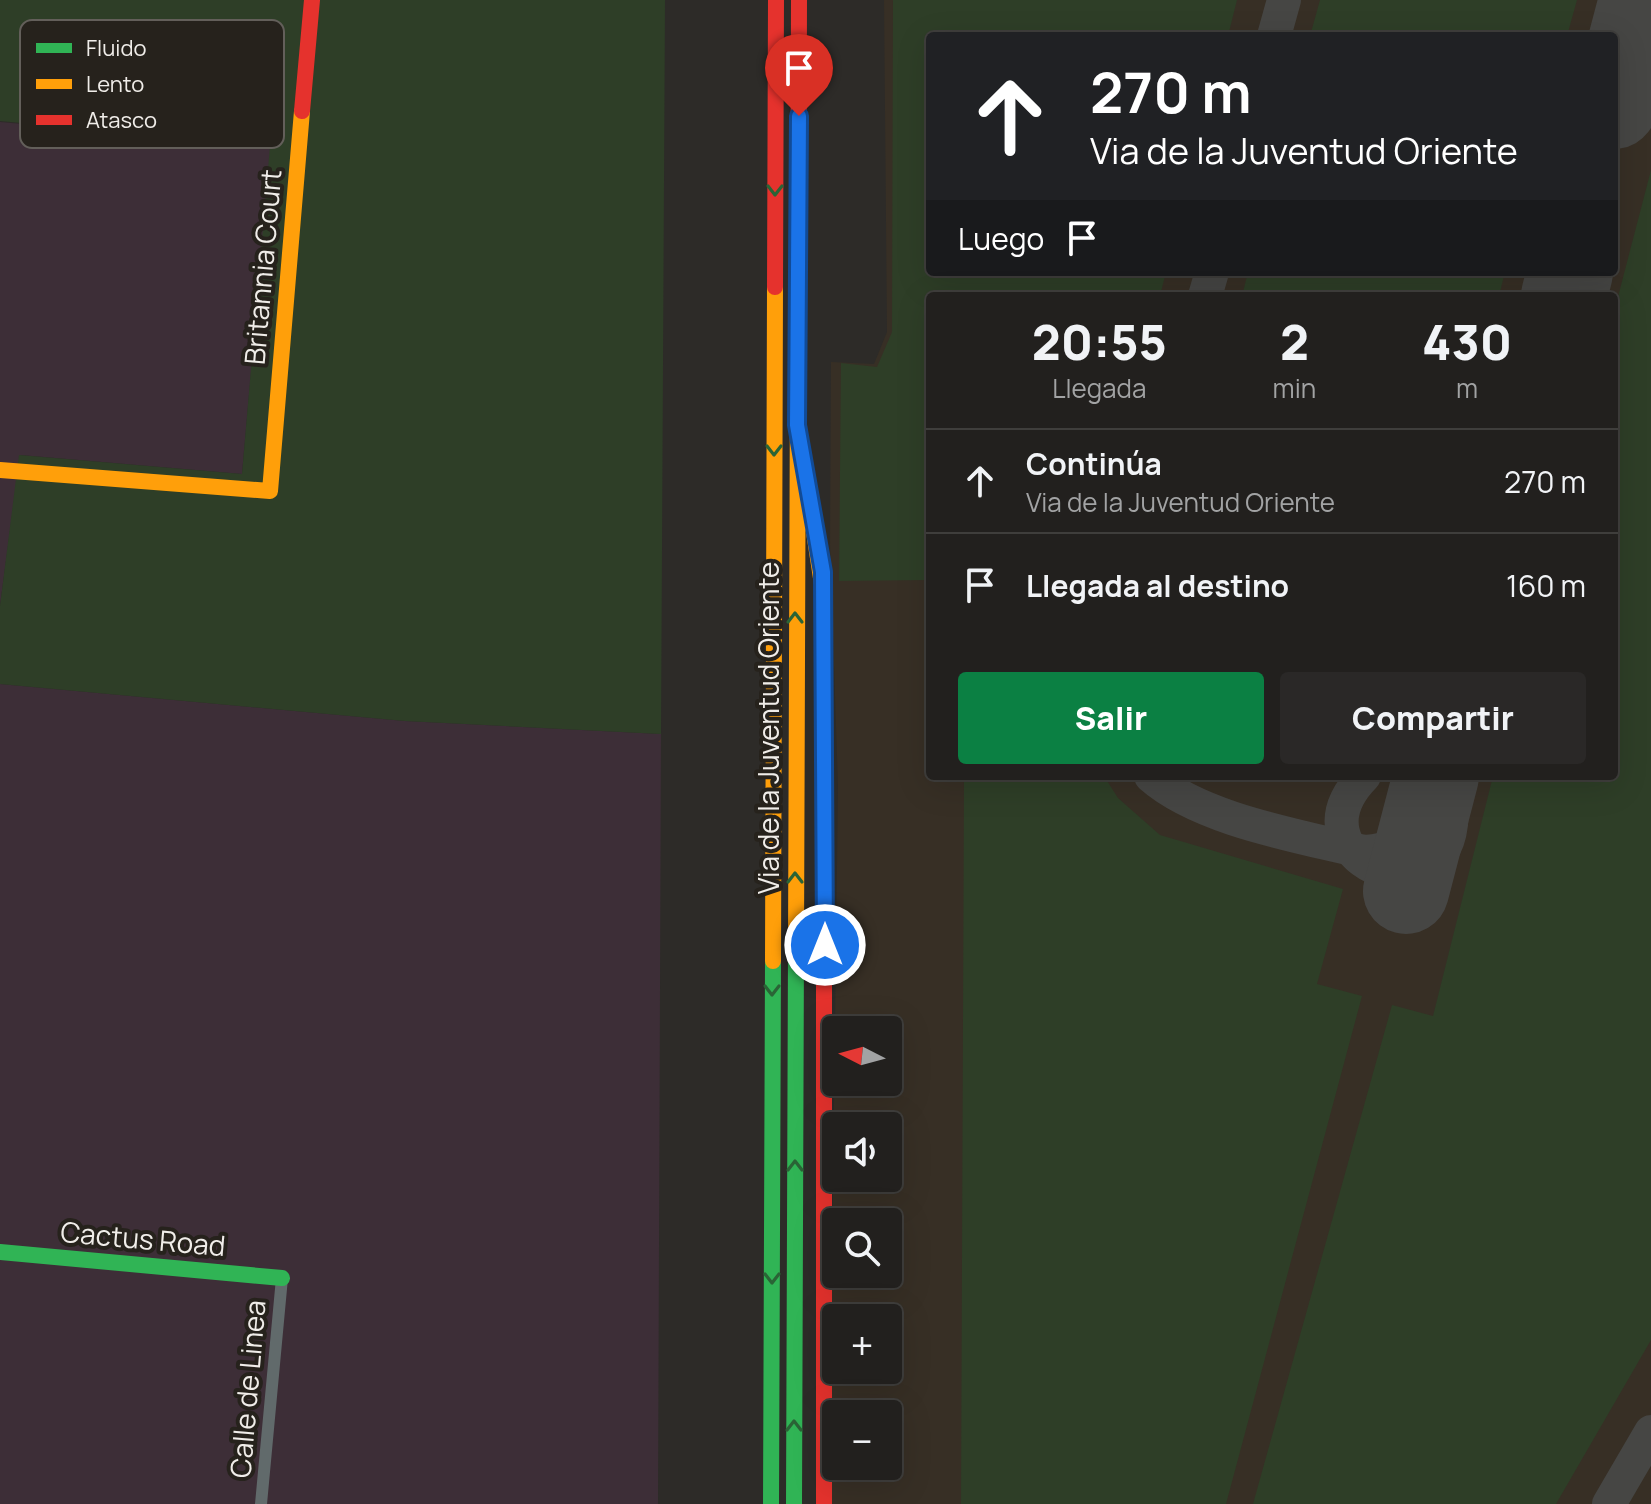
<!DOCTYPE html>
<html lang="es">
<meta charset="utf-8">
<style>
:root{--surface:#22201e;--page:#2a2827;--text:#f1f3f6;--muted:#a2a3a4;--line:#3f3e3c;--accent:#0b8043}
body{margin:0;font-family:Manrope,sans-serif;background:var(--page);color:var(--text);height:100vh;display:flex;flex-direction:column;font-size:30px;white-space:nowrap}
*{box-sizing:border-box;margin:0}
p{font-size:26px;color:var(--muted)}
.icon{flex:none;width:44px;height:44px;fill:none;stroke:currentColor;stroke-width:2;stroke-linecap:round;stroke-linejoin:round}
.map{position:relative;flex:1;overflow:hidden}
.side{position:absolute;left:926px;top:292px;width:692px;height:488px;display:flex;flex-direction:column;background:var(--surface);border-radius:8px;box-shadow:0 8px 32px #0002,0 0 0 2px var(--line)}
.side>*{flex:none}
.guide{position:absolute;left:926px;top:32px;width:692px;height:244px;border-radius:8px;box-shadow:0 8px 32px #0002,0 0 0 2px var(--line);background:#202124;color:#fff;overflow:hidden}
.needle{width:52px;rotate:276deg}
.buttons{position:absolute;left:822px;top:1016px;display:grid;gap:16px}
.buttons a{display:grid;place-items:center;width:80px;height:80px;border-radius:8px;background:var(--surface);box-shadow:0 8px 32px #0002,0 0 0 2px var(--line);font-size:40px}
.pin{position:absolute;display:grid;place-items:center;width:68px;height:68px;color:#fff;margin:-82px -34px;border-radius:50% 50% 50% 0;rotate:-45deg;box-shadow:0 0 8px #0007}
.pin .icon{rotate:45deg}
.me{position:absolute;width:88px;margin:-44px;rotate:0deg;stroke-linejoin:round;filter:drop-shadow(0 0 6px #0008)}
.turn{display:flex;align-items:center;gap:28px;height:168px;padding:0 32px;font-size:36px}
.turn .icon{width:104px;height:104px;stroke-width:2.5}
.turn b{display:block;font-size:56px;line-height:68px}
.then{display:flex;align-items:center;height:76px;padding:0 32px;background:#0003;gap:16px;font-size:30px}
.eta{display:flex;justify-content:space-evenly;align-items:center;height:136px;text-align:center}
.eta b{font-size:48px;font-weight:800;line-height:56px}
.action{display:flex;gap:16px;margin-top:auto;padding:16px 32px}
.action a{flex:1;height:92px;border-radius:8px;background:var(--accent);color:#fff;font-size:32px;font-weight:800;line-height:92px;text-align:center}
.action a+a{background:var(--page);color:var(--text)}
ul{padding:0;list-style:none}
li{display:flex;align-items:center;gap:24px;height:104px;padding:0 32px;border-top:2px solid var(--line)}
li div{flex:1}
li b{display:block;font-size:30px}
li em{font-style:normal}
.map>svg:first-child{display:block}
.industrial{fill:#3d2e37}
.built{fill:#372f25;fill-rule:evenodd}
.green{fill:#2e3e27}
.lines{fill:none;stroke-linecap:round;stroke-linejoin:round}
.taxiway{stroke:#464644;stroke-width:34}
.runway{stroke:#464644;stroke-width:86}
.street{stroke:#616a6b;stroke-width:12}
.fast{stroke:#30b455;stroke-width:16}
.slow{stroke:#ff9f0a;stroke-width:16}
.jam{stroke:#e5322d;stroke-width:16}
.oneway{stroke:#2a6436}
.route-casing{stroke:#114b97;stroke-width:20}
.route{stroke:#1a73e8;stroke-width:14}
.labels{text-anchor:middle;stroke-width:8;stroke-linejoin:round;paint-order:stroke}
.street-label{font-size:28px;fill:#f0ede9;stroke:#26221c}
.key{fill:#26221c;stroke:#635f5a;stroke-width:2}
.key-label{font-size:22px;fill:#f0ede9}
</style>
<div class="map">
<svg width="1651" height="1504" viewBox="0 0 1651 1504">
<rect width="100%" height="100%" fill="#2d2b28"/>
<path class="industrial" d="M0,122L271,146L242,474L20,455L0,606Z
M0,684L405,721L661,734L658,1504H0Z"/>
<path class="built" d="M884,0H1651V1504H829L838,786L830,545L831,362L874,364L887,332ZM930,36H1614V272H930ZM930,296H1614V776H930ZM836,1030H888V1082H836ZM836,1126H888V1178H836ZM836,1222H888V1274H836ZM836,1318H888V1370H836ZM836,1414H888V1466H836Z"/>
<path class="green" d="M0,0H665L661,734L405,721L0,684V606L19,455L242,474L270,146L0,121Z
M893,0H1237L1228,36H930V272H1166L1160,296H930V580L839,581L841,363L877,367L892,332Z
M1320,0H1577L1567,36H1310Z
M1651,170V1340L1556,1504H1253L1392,1005L1433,1016L1493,776H1614V312Z
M1248,272H1505L1499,296H1242Z
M964,776H1104L1118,798L1160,835L1343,889L1317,984L1362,996L1226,1504H961Z"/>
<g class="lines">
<path class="taxiway" d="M1274,36L1284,0
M1205,296L1212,272
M1151,776C1201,820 1300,836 1364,852C1395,851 1410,836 1427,812
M1364,776C1285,857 1440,922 1451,824C1453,808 1443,791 1439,776
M1609,1504L1651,1432"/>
<path class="runway" d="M1614,106L1642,0
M1564,296L1570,272
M1406,891L1436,776"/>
<path class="street" d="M261,1504L282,1278"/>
<path class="fast" d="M0,1252L282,1278
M771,1504L773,961
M794,1504L796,947"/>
<path class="slow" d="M0,470L270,491L302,111
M806,479L824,598V856
M796,947L798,371
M773,961L775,287"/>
<path class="jam" d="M302,111L312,0
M775,287L776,0
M798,371L799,0
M824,856V1504"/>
</g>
<defs><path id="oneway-chevron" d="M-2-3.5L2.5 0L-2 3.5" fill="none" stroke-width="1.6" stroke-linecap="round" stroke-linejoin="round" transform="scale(2)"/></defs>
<g class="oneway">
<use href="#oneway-chevron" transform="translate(775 190) rotate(90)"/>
<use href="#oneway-chevron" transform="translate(774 450) rotate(90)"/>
<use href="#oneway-chevron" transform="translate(795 618) rotate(-90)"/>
<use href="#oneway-chevron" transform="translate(795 878) rotate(-90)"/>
<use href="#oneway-chevron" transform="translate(772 990) rotate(90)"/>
<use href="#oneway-chevron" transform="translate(795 1166) rotate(-90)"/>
<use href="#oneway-chevron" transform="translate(772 1278) rotate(90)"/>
<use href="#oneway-chevron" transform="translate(794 1426) rotate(-90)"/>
</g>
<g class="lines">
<defs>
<path id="route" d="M799,116L797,425L823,572L825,945"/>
</defs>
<use href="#route" class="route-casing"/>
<use href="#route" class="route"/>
</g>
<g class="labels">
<g class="street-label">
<text transform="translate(263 267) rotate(-85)" y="10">Britannia Court</text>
<text transform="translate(769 728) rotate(-90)" y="10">Via de la Juventud Oriente</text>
<text transform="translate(143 1239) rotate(5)" y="10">Cactus Road</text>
<text transform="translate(248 1389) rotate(-85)" y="10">Calle de Linea</text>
</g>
</g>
<rect x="20" y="20" width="264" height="128" rx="12" class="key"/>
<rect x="36" y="43" width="36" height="10" fill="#30b455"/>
<rect x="36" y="79" width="36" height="10" fill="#ff9f0a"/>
<rect x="36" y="115" width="36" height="10" fill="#e5322d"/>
<g class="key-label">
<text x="86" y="56">Fluido</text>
<text x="86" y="92">Lento</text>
<text x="86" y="128">Atasco</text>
</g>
</svg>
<div class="buttons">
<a><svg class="needle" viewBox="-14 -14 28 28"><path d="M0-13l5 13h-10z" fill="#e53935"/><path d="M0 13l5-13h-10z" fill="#a2a3a4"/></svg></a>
<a><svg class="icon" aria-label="sound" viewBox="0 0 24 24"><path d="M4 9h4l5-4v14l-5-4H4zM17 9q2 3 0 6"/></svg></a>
<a><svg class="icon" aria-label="search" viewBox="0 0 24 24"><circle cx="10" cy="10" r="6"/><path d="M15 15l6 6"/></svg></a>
<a>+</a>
<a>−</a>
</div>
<div class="pin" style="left:799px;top:116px;background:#d93025"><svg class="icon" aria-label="arrive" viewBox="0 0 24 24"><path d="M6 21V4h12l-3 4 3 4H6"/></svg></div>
<svg class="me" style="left:825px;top:945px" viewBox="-20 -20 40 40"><circle r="17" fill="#1a73e8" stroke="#fff" stroke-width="3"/><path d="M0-11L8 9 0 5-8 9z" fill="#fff"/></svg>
<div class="guide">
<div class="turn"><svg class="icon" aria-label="ahead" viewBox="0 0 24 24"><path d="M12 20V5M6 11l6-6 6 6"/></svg><div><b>270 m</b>Via de la Juventud Oriente</div></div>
<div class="then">Luego<svg class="icon" aria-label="arrive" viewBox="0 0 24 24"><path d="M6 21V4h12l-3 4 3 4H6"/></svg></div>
</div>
<section class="side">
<div class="eta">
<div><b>20:55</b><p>Llegada</p></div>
<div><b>2</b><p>min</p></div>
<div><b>430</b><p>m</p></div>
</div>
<ul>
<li><svg class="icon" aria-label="ahead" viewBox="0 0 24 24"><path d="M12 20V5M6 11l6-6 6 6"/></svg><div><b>Continúa</b><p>Via de la Juventud Oriente</p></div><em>270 m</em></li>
<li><svg class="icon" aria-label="arrive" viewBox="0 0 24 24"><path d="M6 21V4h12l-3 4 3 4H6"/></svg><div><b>Llegada al destino</b></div><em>160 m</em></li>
</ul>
<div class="action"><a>Salir</a><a>Compartir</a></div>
</section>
</div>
